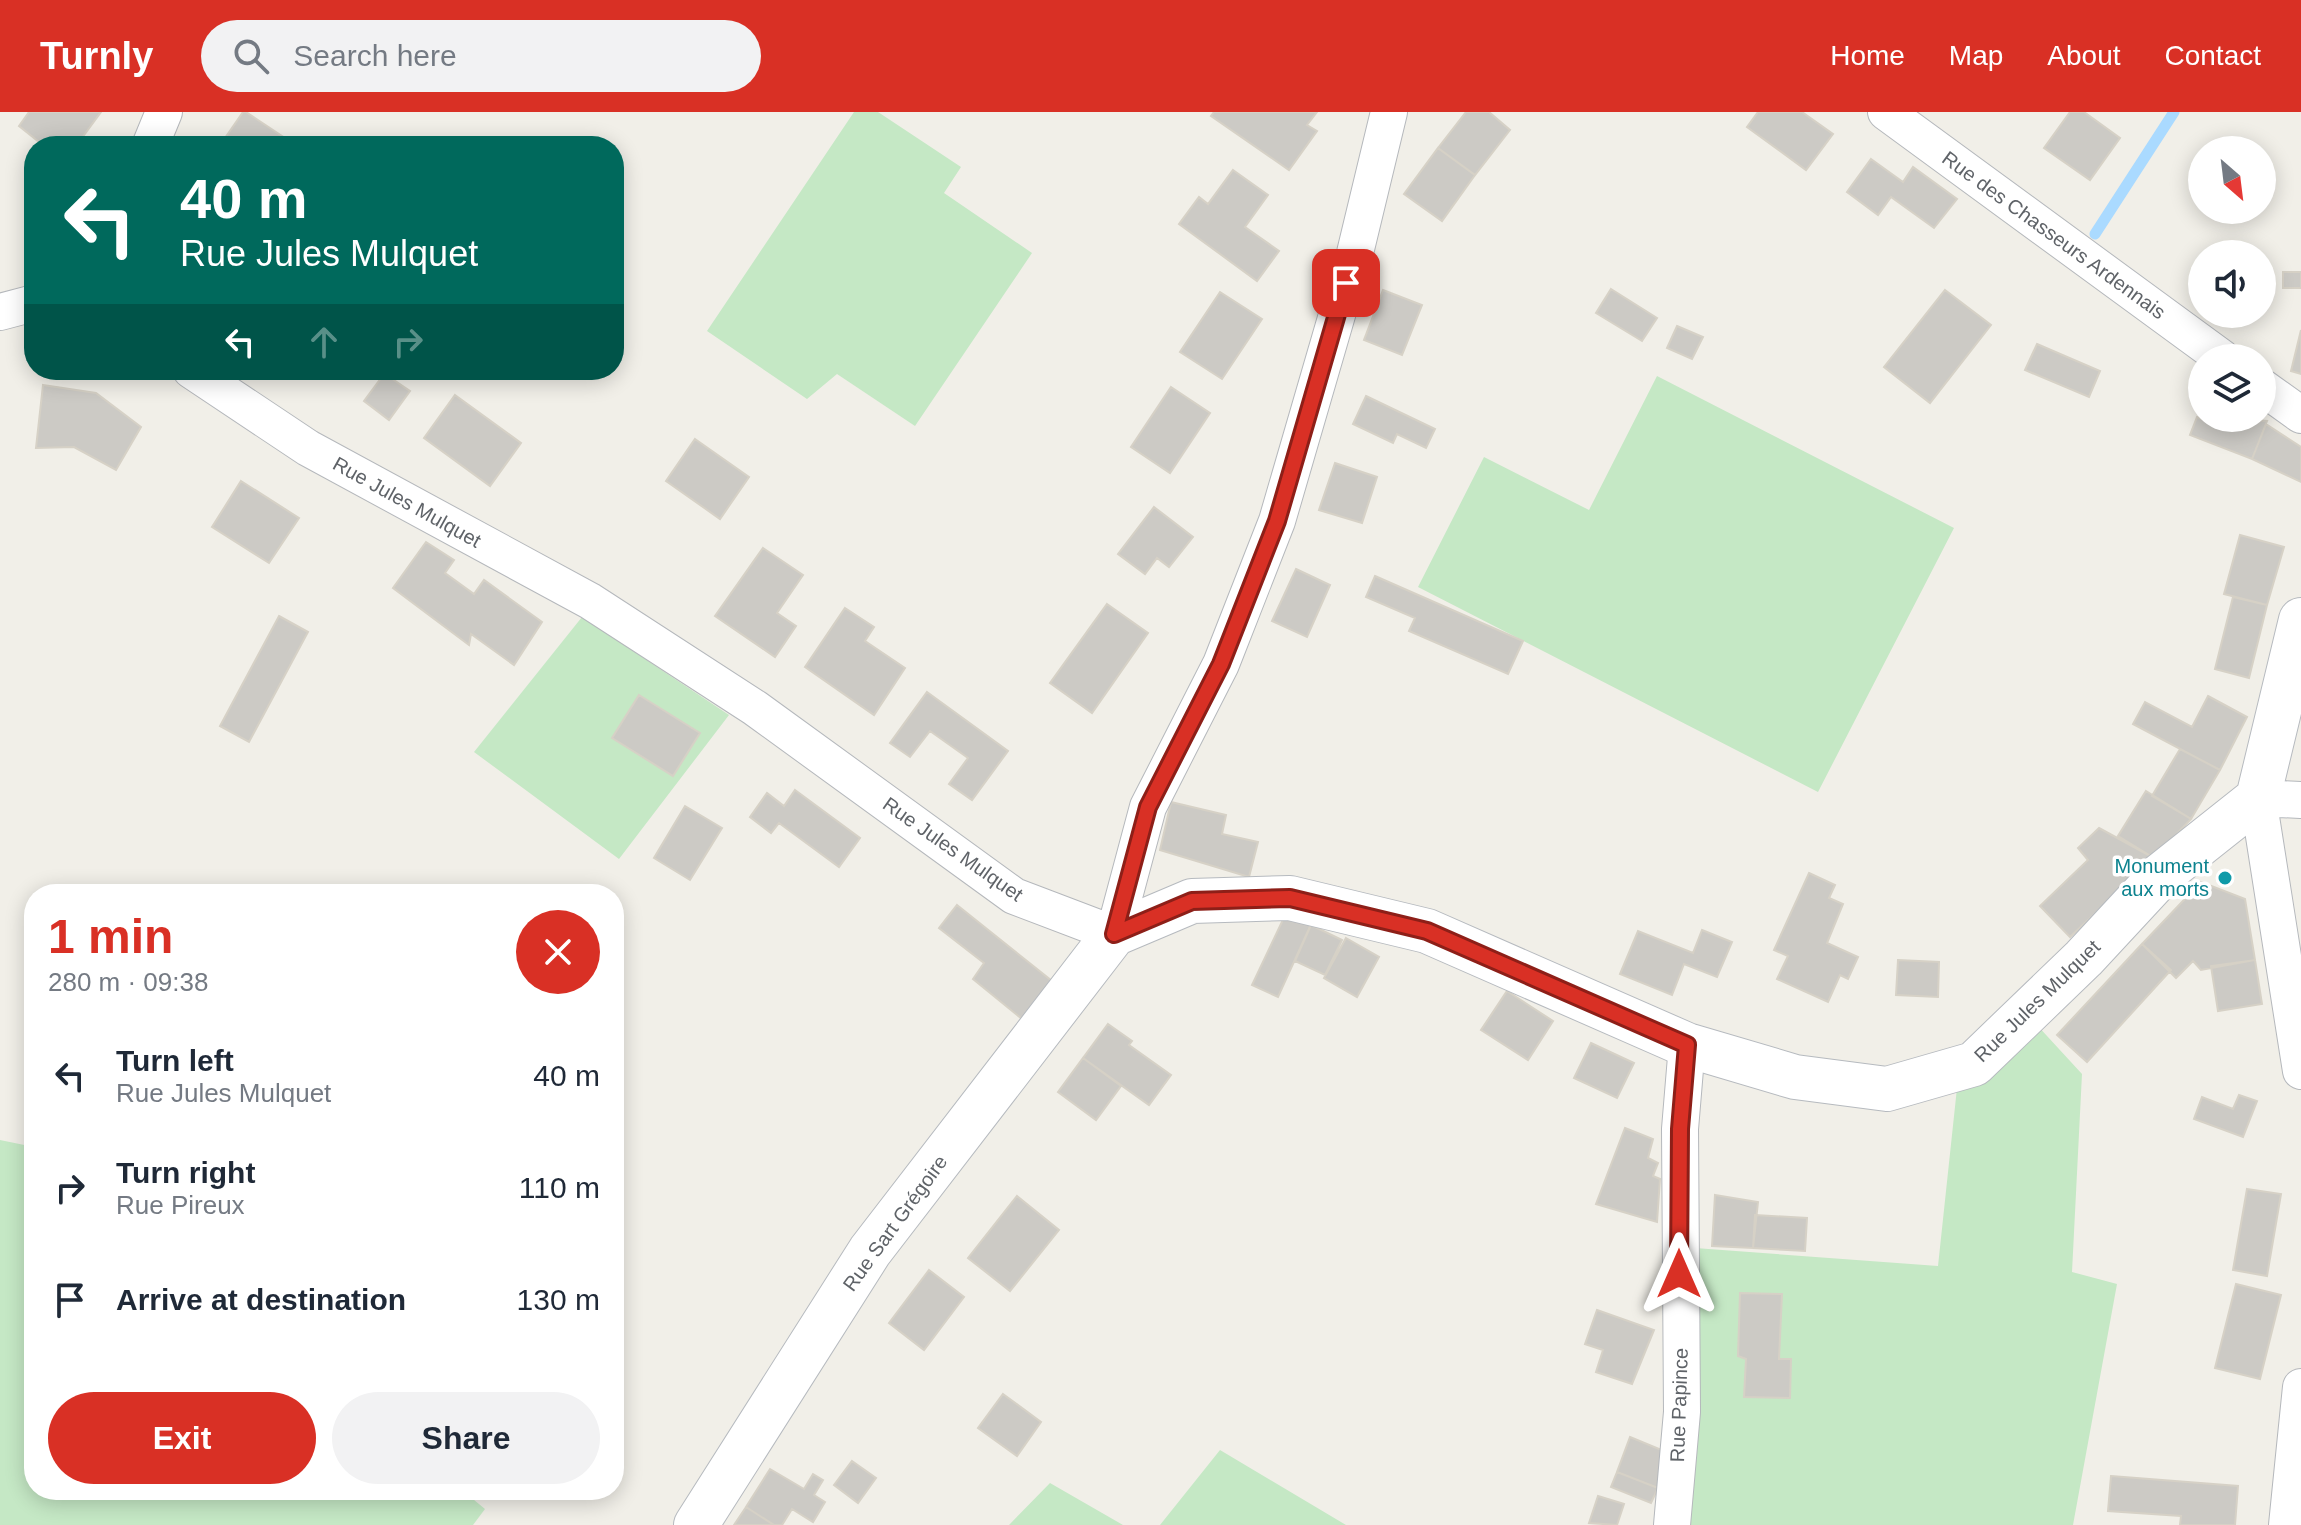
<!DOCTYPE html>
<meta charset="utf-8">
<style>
:root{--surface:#fff;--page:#f2f2f3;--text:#1f2937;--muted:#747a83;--accent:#d93025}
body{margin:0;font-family:Arial,sans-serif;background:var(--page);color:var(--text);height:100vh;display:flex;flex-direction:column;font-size:30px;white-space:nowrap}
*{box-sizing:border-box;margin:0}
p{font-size:26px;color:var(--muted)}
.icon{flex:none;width:44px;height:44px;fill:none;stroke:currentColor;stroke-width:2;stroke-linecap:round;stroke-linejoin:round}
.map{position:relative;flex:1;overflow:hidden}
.details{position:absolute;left:24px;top:772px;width:600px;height:616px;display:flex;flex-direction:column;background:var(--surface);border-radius:32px;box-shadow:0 4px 20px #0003}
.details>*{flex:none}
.hud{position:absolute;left:24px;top:24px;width:600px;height:244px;border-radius:32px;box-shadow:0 4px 20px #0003;background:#00695c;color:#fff;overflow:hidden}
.needle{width:52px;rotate:152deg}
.fabs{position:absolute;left:2188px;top:24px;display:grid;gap:16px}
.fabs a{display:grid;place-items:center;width:88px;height:88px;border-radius:50%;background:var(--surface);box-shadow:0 4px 20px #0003;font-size:40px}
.pin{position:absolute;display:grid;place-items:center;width:68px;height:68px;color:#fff;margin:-34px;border-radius:16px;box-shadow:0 4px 12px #0006}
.me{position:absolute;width:88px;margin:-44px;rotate:0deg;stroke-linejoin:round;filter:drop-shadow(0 0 6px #0008)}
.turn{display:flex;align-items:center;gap:28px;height:168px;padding:0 24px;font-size:36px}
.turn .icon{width:104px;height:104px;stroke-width:2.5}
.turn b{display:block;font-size:56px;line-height:68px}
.lanes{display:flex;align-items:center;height:76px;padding:0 24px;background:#0003;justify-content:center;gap:40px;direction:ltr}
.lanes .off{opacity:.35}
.round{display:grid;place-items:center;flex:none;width:84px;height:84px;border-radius:42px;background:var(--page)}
.head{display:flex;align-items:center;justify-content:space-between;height:136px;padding:0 24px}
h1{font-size:48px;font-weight:700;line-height:60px;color:var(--accent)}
.cta{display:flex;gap:16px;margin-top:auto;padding:16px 24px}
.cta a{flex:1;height:92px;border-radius:48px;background:var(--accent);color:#fff;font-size:32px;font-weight:700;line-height:92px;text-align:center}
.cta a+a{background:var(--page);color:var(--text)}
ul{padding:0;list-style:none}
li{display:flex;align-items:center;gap:24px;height:112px;padding:0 24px}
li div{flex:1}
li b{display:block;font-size:30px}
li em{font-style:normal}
header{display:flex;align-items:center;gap:48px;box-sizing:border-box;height:112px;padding:0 40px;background:var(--accent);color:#fff}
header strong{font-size:38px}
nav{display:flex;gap:44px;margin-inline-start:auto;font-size:28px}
.search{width:560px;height:72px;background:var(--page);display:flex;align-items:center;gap:20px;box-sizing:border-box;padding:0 28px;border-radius:44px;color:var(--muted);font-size:30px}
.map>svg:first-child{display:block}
.green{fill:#c5e8c5}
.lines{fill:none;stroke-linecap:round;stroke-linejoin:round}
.stream{stroke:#aadaff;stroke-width:11}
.building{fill:#cccac5;stroke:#d6d1c6;stroke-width:2}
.street-casing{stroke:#b5b8bc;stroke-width:38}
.secondary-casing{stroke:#b6babf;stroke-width:46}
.street{stroke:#fff;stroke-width:36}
.secondary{stroke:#fff;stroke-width:44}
.route-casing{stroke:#8d1f18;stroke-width:20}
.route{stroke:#d93025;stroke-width:14}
.culture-dot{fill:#0f9aa8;stroke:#fff;stroke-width:3}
.labels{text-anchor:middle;stroke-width:7;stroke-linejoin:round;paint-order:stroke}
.street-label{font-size:20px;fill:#5f6368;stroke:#fff}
.culture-label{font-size:20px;fill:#0d838f;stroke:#fff;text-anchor:end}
</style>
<header>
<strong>Turnly</strong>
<div class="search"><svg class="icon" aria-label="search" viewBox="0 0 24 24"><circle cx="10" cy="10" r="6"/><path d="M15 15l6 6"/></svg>Search here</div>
<nav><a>Home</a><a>Map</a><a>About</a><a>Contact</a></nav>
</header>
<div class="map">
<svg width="2301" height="1413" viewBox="0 0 2301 1413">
<rect width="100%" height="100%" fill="#f1efe8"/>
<path class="green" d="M854,0H878L961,55L944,81L1032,141L915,314L837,262L807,287L707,219Z
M1657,264L1954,416L1818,680L1418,475L1484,345L1589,398Z
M582,505L729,603L619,747L474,640Z
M2036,912L2082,962L2072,1160L2117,1172L2073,1413H1690L1695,1136L1938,1154L1957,976Z
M0,1028L34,1035V1378H462L485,1397L473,1413H0Z
M1220,1338L1346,1413H1160Z
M1050,1371L1123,1413H1009Z"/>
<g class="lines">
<path class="stream" d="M2095,122L2174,0"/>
</g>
<path class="building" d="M29,0H101L76,34H44L19,14Z
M243,0H246L297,34H231L223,29Z
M1214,0H1317L1307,13L1317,19L1289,58L1211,4Z
M1466,0H1489L1510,18L1475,63L1438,36Z
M1758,0H1802L1833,22L1806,58L1747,15Z
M2070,0H2084L2120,26L2090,68L2044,36Z
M1438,36L1475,63L1442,109L1404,82Z
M1871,47L1903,70L1913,55L1957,87L1934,116L1891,85L1878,103L1847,80Z
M1233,58L1268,83L1245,115L1279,139L1257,169L1179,112L1199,85L1208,92Z
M2283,160H2301V176H2283Z
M1611,177L1657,206L1642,229L1596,201Z
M1383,178L1422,193L1402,243L1364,228Z
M1945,178L1991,213L1930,291L1884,255Z
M1220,180L1262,207L1222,267L1180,240Z
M1677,214L1703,225L1692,247L1667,236Z
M2301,218V262L2291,259Z
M2037,232L2100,259L2089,285L2025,258Z
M370,258H393L388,264L410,279L389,308L364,289L381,266Z
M43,273L96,281L141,315L116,358L74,335L36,336Z
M1171,275L1210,301L1170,361L1131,335Z
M455,283L521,331L490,374L424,326Z
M1366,284L1435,317L1426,336L1397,322L1393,331L1353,312Z
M2197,305L2218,313L2222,306L2267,309L2252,347L2190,323Z
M2266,312L2301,335V370L2252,347Z
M695,327L749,365L720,407L666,369Z
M1335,351L1377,365L1362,411L1319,398Z
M241,369L299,406L269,451L212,415Z
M1154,395L1193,425L1169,455L1157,446L1145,462L1118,442Z
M2240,423L2284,435L2267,493L2224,482Z
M426,430L454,448L445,461L474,482L484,468L542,510L514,553L471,522L469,533L393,476Z
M763,436L803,463L777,501L796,514L775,545L715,504Z
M1296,457L1330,473L1307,525L1272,509Z
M1375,464L1523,529L1508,562L1409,519L1415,506L1366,485Z
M2233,485L2267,493L2249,566L2215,557Z
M1107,492L1148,521L1092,601L1050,571Z
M845,496L874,515L865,529L905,556L874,603L805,555Z
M279,504L308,520L249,630L220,614Z
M927,580L1008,639L972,688L949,672L968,646L930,619L910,645L890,631Z
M639,583L700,621L673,664L612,626Z
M2208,584L2247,605L2220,658L2133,612L2145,590L2192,615Z
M2180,637L2220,658L2191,707L2152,684Z
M795,678L860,726L839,755L779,711L771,721L750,705L767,681L784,694Z
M2146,679L2191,707L2154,746L2118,724Z
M1171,690L1226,703L1222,722L1258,730L1249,765L1160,738Z
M685,694L722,716L690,768L654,746Z
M2099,716L2154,746L2070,825L2040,794L2088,748L2078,736Z
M1809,761L1835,773L1829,786L1843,792L1827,831L1858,845L1848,867L1840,863L1828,890L1777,867L1788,844L1774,838Z
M2201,770L2245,787L2255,848L2201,858L2193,849L2176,866L2142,832Z
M957,793L1052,869L1022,907L973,867L984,851L939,816Z
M1288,797L1313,808L1278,885L1252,873Z
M1311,813L1342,828L1325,863L1295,849Z
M1702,818L1732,830L1717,865L1684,852L1672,883L1620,862L1638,819L1693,841Z
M1346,826L1379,845L1357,885L1324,866Z
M2142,832L2171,858L2087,950L2057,923Z
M1898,848L1939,850L1938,885L1896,883Z
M2255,848L2262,892L2218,899L2211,854Z
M1507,879L1553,909L1528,948L1481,918Z
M1108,912L1132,929L1129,933L1171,963L1149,993L1083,946Z
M1591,931L1634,951L1617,986L1574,966Z
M1083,946L1121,974L1096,1008L1058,980Z
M2239,983L2257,989L2243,1025L2194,1007L2202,985L2233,997Z
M1625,1016L1653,1027L1648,1046L1658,1051L1653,1064L1660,1067L1657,1110L1596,1092Z
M2247,1077L2281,1082L2267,1164L2233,1158Z
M1715,1083L1758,1090L1753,1136L1712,1134Z
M1017,1084L1059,1118L1010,1179L968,1146Z
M1755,1103L1807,1106L1805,1139L1753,1136Z
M929,1158L964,1185L924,1238L889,1211Z
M2236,1172L2281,1183L2260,1267L2215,1256Z
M1740,1181L1782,1182L1779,1247H1791L1790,1286L1744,1285L1746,1247L1738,1244Z
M1597,1198L1654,1218L1632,1272L1596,1260L1603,1238L1585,1232Z
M1003,1282L1041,1310L1017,1344L978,1316Z
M1630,1325L1669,1341L1658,1376L1617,1360Z
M852,1349L876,1366L858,1391L834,1373Z
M770,1357L804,1377L813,1362L823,1368L814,1383L825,1390L813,1410L792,1397L782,1413H774L746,1395Z
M1617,1360L1658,1376L1651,1391L1611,1375Z
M2111,1364L2238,1374L2235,1413H2180L2181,1404L2108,1399Z
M1598,1384L1624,1392L1617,1413L1589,1411Z
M746,1395L774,1413H734Z"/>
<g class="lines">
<defs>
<path id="street" d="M1886,0L2222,246
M150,34L164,0
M0,200L34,191
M191,258L308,336L590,489L755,596L1014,784L1114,822L1148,695L1221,552L1277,409L1355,141L1389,0
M2262,275L2301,303
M2301,688L2258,686L2301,959
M1672,1413L1682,1300L1680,1017L1687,933
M2287,1413L2301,1275"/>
<path id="secondary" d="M696,1413L870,1139L1114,822L1192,789L1290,786L1427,819L1687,933L1795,965L1887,977L1974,952L2084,846L2161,763L2258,686L2301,508"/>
</defs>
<use href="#street" class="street-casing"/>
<use href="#secondary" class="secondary-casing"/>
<use href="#street" class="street"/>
<use href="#secondary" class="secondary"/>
</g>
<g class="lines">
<defs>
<path id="route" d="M1346,171L1277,409L1221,552L1148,695L1114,822L1192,789L1290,786L1427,819L1687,933L1680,1017L1679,1162"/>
</defs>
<use href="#route" class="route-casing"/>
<use href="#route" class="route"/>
</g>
<circle class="culture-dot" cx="2225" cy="766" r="8"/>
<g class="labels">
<g class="street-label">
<text transform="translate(2054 123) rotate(36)" y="7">Rue des Chasseurs Ardennais</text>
<text transform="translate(407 390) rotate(29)" y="7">Rue Jules Mulquet</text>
<text transform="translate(953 737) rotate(35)" y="7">Rue Jules Mulquet</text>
<text transform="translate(2037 889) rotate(-44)" y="7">Rue Jules Mulquet</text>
<text transform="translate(895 1111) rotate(-54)" y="7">Rue Sart Grégoire</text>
<text transform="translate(1679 1293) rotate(-88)" y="7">Rue Papince</text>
</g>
<g class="culture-label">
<text x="2209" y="761">Monument<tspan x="2209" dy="23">aux morts</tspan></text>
</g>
</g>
</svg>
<div class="fabs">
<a><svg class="needle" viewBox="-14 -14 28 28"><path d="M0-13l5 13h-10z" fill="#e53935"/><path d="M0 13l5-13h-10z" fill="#747a83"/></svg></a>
<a><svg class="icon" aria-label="sound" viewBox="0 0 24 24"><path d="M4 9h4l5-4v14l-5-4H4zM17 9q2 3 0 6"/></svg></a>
<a><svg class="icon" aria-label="layers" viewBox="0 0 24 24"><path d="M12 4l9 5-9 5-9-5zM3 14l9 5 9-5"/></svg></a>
</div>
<div class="pin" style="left:1346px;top:171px;background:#d93025"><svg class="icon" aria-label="arrive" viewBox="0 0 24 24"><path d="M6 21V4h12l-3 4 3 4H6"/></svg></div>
<svg class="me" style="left:1679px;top:1162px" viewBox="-20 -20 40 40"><path d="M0-17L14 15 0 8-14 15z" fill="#d93025" stroke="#fff" stroke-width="4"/></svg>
<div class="hud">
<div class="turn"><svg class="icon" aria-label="left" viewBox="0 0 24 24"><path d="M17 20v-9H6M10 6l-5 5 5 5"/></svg><div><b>40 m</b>Rue Jules Mulquet</div></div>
<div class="lanes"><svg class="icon" aria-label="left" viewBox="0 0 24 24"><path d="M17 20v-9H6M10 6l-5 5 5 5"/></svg><svg class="icon off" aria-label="ahead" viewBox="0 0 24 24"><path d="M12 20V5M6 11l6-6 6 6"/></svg><svg class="icon off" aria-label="right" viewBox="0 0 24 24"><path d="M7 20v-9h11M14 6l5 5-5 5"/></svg></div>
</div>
<section class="details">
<div class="head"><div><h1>1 min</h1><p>280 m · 09:38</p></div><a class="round" style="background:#d93025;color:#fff"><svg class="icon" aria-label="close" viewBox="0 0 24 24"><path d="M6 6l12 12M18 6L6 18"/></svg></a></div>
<ul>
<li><svg class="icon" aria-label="left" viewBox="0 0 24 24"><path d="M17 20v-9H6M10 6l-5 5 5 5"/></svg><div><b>Turn left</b><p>Rue Jules Mulquet</p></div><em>40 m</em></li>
<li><svg class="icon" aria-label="right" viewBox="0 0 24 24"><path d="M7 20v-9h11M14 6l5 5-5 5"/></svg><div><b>Turn right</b><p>Rue Pireux</p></div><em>110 m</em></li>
<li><svg class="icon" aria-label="arrive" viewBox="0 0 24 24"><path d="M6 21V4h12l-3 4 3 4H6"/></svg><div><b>Arrive at destination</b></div><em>130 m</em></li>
</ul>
<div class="cta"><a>Exit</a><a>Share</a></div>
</section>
</div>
